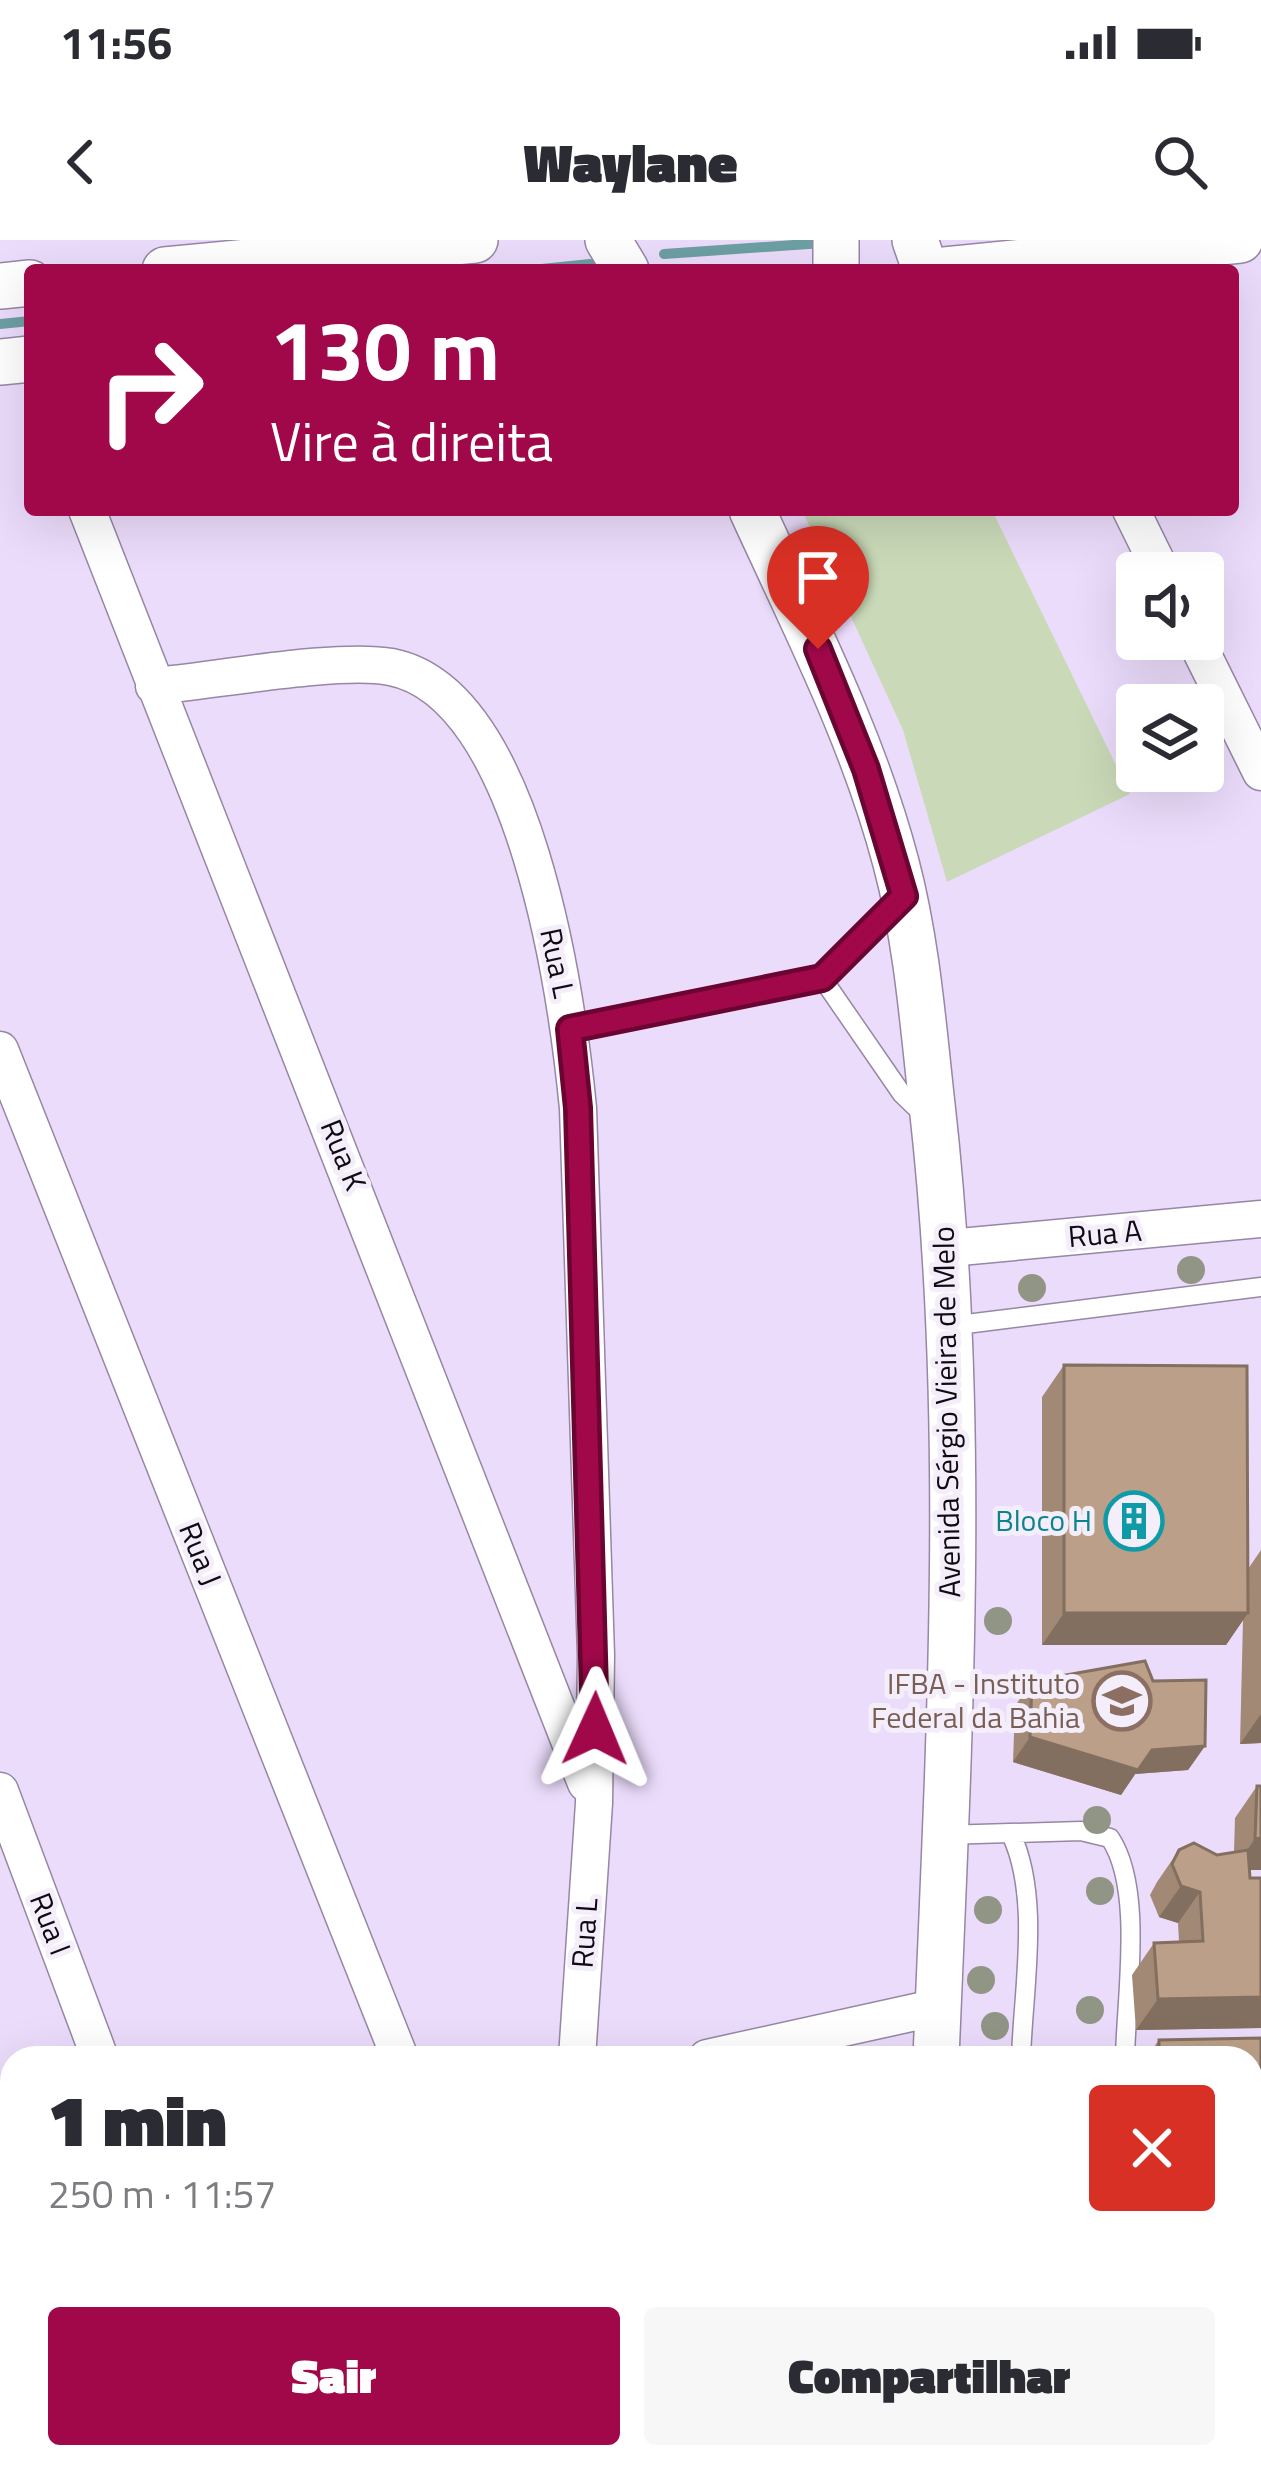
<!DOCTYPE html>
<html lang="pt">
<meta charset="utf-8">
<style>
:root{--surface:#fff;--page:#f7f7f7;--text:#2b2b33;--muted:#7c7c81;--accent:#a1084a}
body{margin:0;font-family:"Titillium Web",sans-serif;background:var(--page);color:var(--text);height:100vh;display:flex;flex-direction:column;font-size:45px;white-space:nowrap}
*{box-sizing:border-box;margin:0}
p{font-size:39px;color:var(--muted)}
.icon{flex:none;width:66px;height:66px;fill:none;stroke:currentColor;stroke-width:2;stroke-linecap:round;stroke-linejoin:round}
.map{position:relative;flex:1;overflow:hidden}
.side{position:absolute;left:0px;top:1806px;width:1263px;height:423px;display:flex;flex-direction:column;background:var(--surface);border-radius:36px 36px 0 0;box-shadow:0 12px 48px #0002}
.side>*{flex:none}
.banner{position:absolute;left:24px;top:24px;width:1215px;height:252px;border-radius:12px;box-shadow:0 12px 48px #0002;background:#a1084a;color:#fff;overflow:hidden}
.tools{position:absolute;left:1116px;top:312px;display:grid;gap:24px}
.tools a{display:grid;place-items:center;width:108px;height:108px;border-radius:12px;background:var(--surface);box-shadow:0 12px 48px #0002;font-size:60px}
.pin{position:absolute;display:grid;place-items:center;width:102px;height:102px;color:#fff;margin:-123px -51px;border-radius:50% 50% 50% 0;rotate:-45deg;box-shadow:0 0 12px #0007}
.pin .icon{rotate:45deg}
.me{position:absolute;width:132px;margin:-66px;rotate:1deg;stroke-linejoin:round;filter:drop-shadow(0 0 9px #0008)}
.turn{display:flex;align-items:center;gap:42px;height:252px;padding:0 48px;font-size:54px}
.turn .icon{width:156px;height:156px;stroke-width:2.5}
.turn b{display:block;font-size:84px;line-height:102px}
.round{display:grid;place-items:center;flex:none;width:126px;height:126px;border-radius:12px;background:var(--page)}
.summary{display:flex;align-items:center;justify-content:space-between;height:204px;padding:0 48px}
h1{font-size:72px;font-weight:800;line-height:90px}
.button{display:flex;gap:24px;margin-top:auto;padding:24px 48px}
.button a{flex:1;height:138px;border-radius:12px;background:var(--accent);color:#fff;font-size:48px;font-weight:800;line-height:138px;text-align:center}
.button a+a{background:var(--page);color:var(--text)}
.status{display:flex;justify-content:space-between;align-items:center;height:84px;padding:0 60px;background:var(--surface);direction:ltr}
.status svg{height:33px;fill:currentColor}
header{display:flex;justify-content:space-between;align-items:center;height:156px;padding:0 48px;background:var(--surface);font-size:54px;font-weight:800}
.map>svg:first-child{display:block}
.green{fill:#cadab8}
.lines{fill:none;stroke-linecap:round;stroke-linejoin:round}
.stream{stroke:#6d9fa4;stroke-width:10}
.service-casing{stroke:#9687a4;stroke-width:21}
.minor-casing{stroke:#9687a4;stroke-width:39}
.tertiary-casing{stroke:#9687a4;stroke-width:48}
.service{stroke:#fff;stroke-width:18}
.minor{stroke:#fff;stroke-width:36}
.tertiary{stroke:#fff;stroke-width:45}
.tree{fill:#909585}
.wall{fill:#a18975}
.shaded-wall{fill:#836f5f}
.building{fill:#bb9f88;stroke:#836f5f;stroke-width:3}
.route-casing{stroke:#690530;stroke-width:30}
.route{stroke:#a1084a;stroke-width:21}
.labels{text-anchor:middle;stroke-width:10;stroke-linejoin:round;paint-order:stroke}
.street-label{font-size:30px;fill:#0f0a14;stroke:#f4eefb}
.culture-label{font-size:30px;fill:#0d838f;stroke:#f4eefb;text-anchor:end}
.education-label{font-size:30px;fill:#785e54;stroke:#f4eefb;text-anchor:end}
</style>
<div class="status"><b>11:56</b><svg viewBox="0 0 49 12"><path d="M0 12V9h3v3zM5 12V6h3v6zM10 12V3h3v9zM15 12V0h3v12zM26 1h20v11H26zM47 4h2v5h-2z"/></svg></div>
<header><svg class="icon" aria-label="back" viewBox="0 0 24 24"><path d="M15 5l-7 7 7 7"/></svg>Waylane<svg class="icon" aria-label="search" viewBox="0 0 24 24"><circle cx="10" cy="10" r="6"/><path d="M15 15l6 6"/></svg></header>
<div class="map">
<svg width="1261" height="2228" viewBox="0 0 1261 2228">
<rect width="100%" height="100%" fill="#ecdcfc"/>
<path class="green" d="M802,270H992L1130,554L947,642L903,490Z
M485,2217H918V2228H485Z"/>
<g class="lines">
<path class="stream" d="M664,14L823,3
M532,30L590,24
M0,84L30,81"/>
<defs>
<path id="service" d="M822,738L902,854L927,878
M570,789L822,738L901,660
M950,1086L1261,1047
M1011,1594C1041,1658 1023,1749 1021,1818
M944,1595L1081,1591L1110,1598C1144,1649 1126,1756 1125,1818"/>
<path id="minor" d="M87,270L586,1543
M1131,270L1162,333
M1195,399L1261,532
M154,446C213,441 338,417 391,427C526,453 567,756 578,868L596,1415L594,1563L577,1818
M0,810L400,1818
M949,1008L1261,979
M0,1551L100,1818
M707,1818L938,1767
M0,1993L12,1991
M1251,2122L1261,2121
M172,2228L284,2217
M457,2228V2217
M1167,2228L1168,2217"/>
<path id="tertiary" d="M608,0L626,30
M915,0L923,23L931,30
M165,30L475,0
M836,30V0
M945,30L1240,0
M0,46L30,43
M0,122L30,119
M752,270C805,386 863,498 896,623C917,702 923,784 932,865C968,1180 949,1502 936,1818
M923,2228V2217"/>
</defs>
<use href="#service" class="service-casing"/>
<use href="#minor" class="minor-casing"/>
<use href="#tertiary" class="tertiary-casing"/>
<use href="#service" class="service"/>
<use href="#minor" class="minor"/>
<use href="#tertiary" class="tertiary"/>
</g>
<g class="tree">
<circle cx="1191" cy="1030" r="14"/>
<circle cx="1032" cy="1048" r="14"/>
<circle cx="998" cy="1381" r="14"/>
<circle cx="1097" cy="1580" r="14"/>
<circle cx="1100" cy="1651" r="14"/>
<circle cx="988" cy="1670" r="14"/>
<circle cx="981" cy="1740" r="14"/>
<circle cx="1090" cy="1770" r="14"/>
<circle cx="995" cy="1786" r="14"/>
</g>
<path class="wall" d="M1064,1125L1248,1329L1261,1310V1503L1240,1504L1243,1380L1226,1405H1042V1157Z
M1032,1441H1153L1205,1506L1188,1530L1135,1534L1121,1555L1013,1522L1015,1466Z
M1257,1546H1261V1630H1250V1638H1261V1788L1136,1790L1132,1735L1154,1703L1179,1702L1178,1683L1159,1677L1150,1655L1157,1642L1179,1610L1217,1615L1234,1612L1235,1578Z
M1261,1798V1944L1259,1946L1251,1947V1818H1146L1159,1800Z"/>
<path class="shaded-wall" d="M1064,1373H1248L1226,1405H1042Z
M1261,1474V1503L1240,1504Z
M1030,1497L1138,1530L1121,1555L1013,1522Z
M1205,1506L1188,1530L1135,1534L1152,1510Z
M1261,1598V1630H1233L1255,1599Z
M1181,1646L1200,1652L1178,1683L1159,1677Z
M1261,1757V1788L1136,1790L1158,1759Z
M1251,1922H1261L1259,1946L1251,1947Z"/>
<path class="building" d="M1064,1125L1247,1126L1248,1373H1064Z
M1145,1421L1153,1441L1206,1440L1205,1506L1152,1510L1138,1530L1030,1497L1032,1441Z
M1257,1546H1261V1598L1255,1599Z
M1194,1603L1217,1615L1248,1610L1250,1638H1261V1757L1158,1759L1154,1703L1203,1701L1200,1652L1181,1646L1172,1624L1179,1610Z
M1261,1798V1922H1251V1818H1159V1800Z"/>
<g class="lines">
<defs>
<path id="route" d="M595,1489L578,868L570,789L822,738L904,656L866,529L818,409"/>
</defs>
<use href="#route" class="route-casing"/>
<use href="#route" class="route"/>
</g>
<defs>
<symbol id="building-ring" viewBox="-11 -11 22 22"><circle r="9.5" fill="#f4eefb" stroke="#0f9aa8" stroke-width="1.5"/><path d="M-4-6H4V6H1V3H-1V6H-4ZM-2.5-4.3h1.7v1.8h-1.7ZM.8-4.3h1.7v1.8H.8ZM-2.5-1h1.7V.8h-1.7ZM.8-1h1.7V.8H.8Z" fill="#0f9aa8"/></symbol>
<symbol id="university-ring" viewBox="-11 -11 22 22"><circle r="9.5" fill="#f4eefb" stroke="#8d6e63" stroke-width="1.5"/><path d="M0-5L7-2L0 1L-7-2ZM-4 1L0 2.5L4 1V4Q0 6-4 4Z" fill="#8d6e63"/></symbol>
</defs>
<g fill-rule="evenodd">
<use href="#building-ring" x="1101" y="1248" width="66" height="66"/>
<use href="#university-ring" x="1089" y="1428" width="66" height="66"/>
</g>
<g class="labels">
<g class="street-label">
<text transform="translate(557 723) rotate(78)" y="10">Rua L</text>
<text transform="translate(343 915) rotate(68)" y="10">Rua K</text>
<text transform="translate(1105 994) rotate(-5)" y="10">Rua A</text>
<text transform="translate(947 1172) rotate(-91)" y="10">Avenida Sérgio Vieira de Melo</text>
<text transform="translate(200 1314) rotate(68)" y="10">Rua J</text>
<text transform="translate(50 1684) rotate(69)" y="10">Rua I</text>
<text transform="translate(585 1693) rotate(-86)" y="10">Rua L</text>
</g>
<g class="culture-label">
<text x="1092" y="1291">Bloco H</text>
</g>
<g class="education-label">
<text x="1080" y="1454">IFBA - Instituto<tspan x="1080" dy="34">Federal da Bahia</tspan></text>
</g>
</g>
</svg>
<div class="tools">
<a><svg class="icon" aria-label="sound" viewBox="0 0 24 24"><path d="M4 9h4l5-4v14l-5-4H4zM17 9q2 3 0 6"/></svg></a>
<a><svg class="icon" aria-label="layers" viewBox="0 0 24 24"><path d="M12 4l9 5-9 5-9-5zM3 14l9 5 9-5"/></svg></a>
</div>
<div class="pin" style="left:818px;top:409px;background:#d93025"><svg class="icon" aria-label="arrive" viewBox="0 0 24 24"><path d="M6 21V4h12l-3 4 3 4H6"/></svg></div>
<svg class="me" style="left:595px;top:1489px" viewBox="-20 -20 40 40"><path d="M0-17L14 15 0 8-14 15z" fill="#a1084a" stroke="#fff" stroke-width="4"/></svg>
<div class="banner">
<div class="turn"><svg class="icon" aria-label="right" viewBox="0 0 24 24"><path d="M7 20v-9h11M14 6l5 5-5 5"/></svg><div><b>130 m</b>Vire à direita</div></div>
</div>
<section class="side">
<div class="summary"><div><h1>1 min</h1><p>250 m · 11:57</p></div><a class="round" style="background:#d93025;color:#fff"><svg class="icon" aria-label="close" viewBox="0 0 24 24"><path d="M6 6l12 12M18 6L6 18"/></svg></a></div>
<div class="button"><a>Sair</a><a>Compartilhar</a></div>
</section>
</div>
